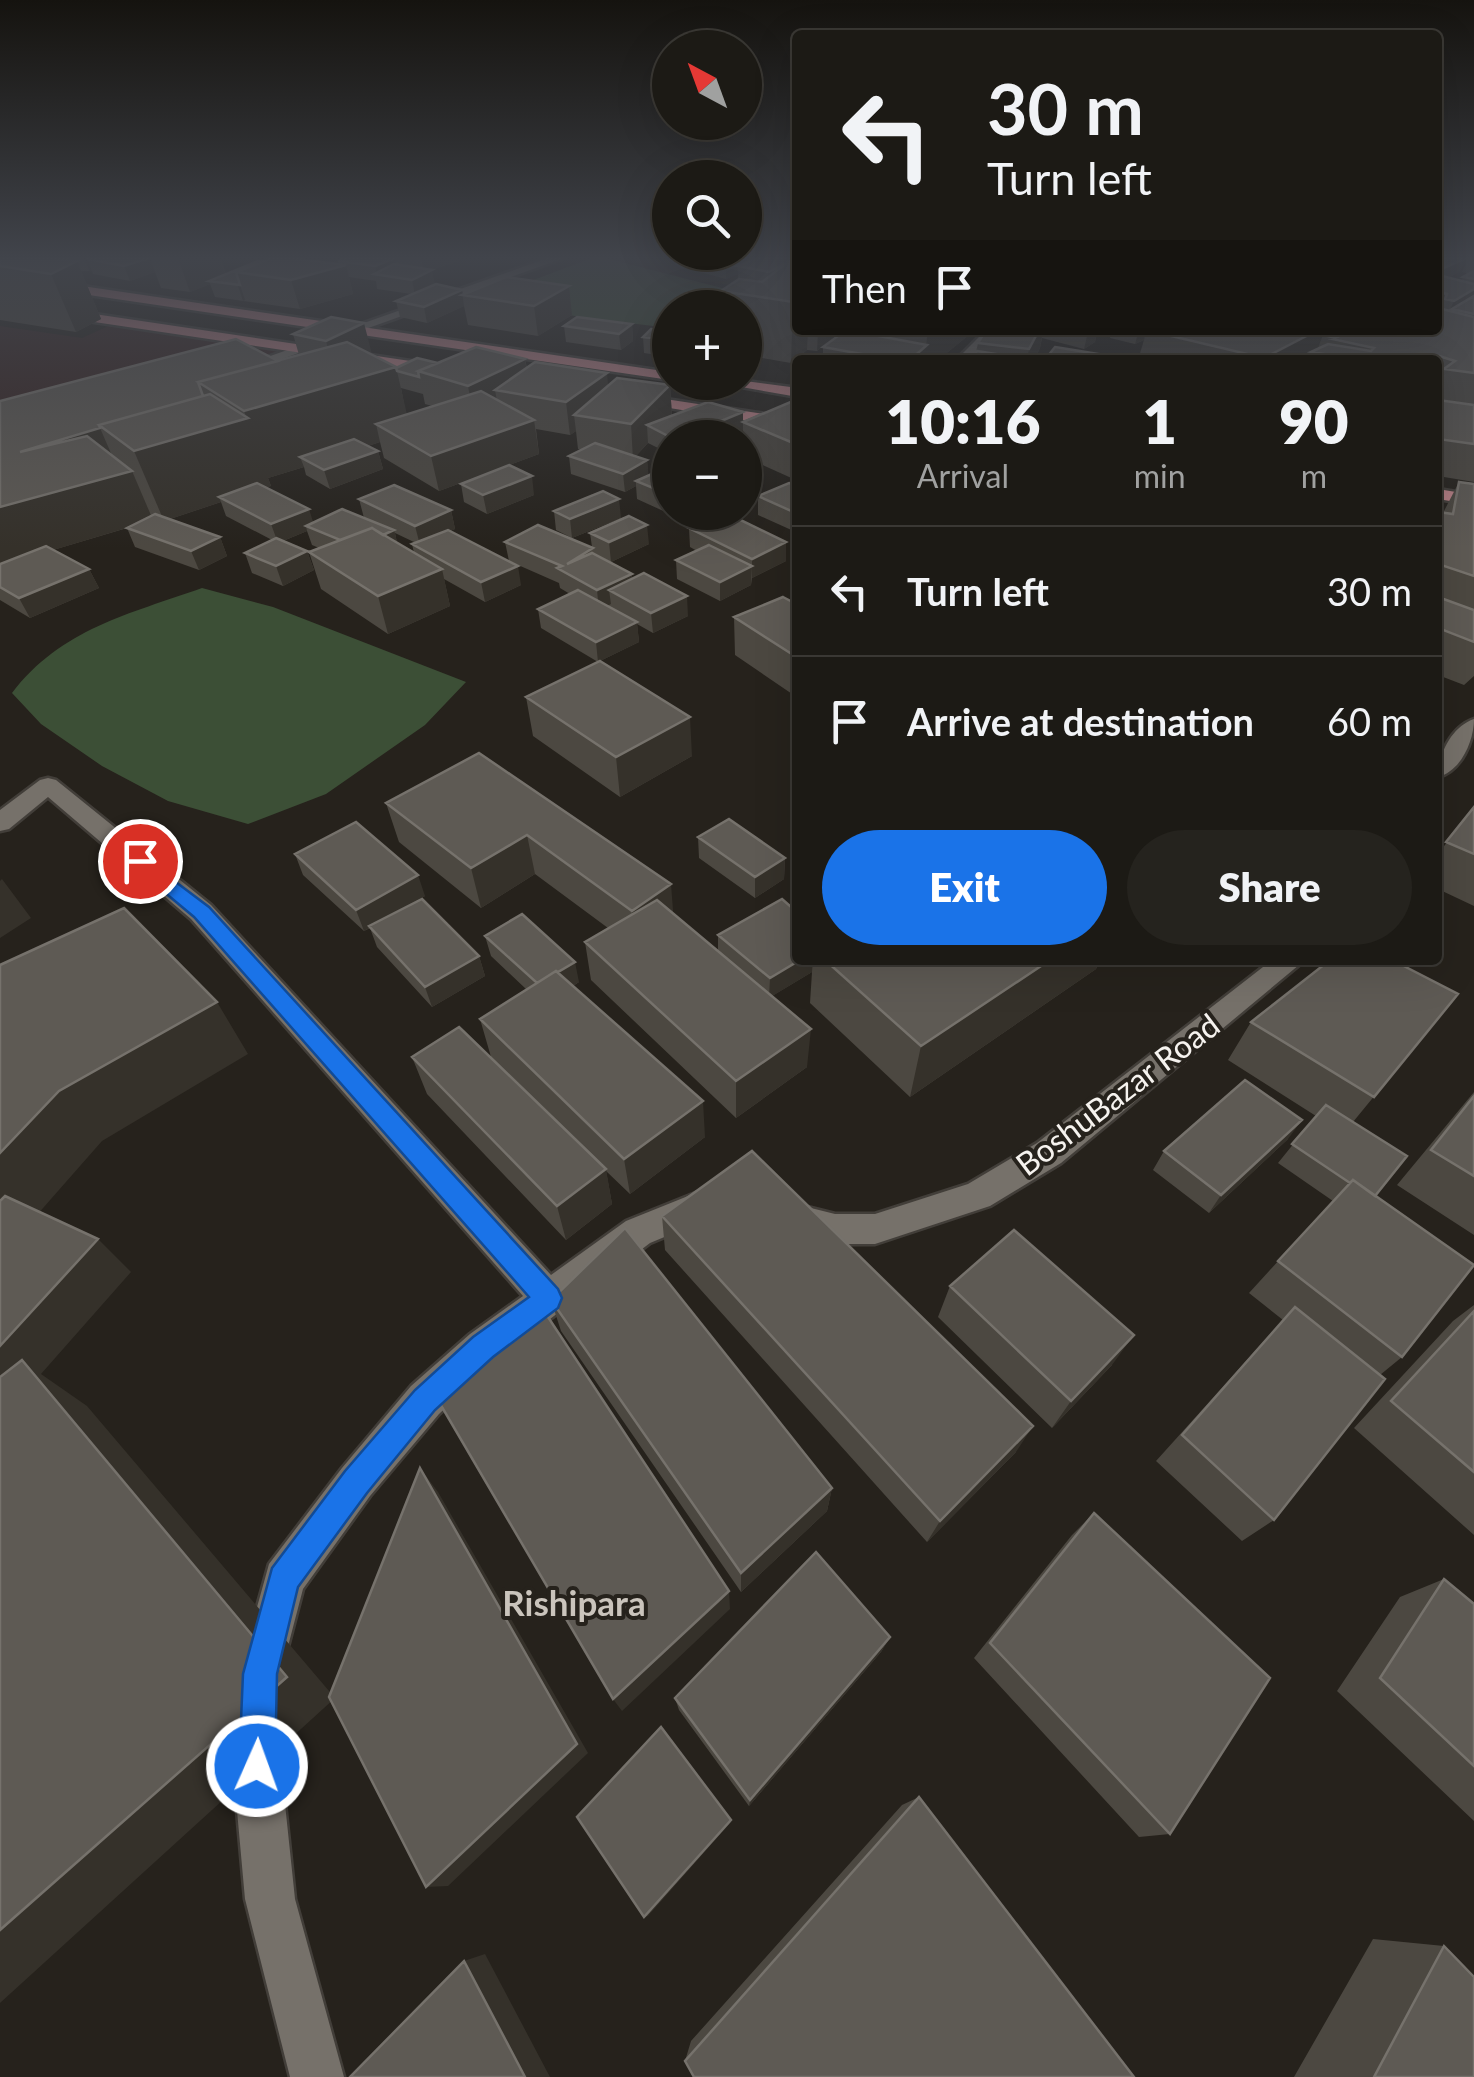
<!DOCTYPE html>
<meta charset="utf-8">
<style>
:root{--surface:#1c1a15;--page:#25231e;--text:#f1f3f6;--muted:#a0a1a0;--line:#3a3834;--accent:#1a73e8}
body{margin:0;font-family:Lato,sans-serif;background:var(--page);color:var(--text);height:100vh;display:flex;flex-direction:column;font-size:38px;white-space:nowrap}
*{box-sizing:border-box;margin:0}
p{font-size:32px;color:var(--muted)}
.icon{flex:none;width:55px;height:55px;fill:none;stroke:currentColor;stroke-width:2;stroke-linecap:round;stroke-linejoin:round}
.map{position:relative;flex:1;overflow:hidden}
.drawer{position:absolute;left:792px;top:355px;width:650px;height:610px;display:flex;flex-direction:column;background:var(--surface);border-radius:10px;box-shadow:0 10px 40px #0002,0 0 0 2px var(--line)}
.drawer>*{flex:none}
.top-card{position:absolute;left:792px;top:30px;width:650px;height:305px;border-radius:10px;box-shadow:0 10px 40px #0002,0 0 0 2px var(--line);background:#1c1a15;color:var(--text);overflow:hidden}
.needle{width:65px;rotate:319deg}
.tools{position:absolute;left:652px;top:30px;display:grid;gap:20px}
.tools a{display:grid;place-items:center;width:110px;height:110px;border-radius:50%;background:var(--surface);box-shadow:0 10px 40px #0002,0 0 0 2px var(--line);font-size:50px}
.pin{position:absolute;display:grid;place-items:center;width:85px;height:85px;color:#fff;margin:-42px;border:5px solid #fff;border-radius:50%;box-shadow:0 2px 10px #0007}
.me{position:absolute;width:110px;margin:-55px;rotate:2deg;stroke-linejoin:round;filter:drop-shadow(0 0 8px #0008)}
.turn{display:flex;align-items:center;gap:35px;height:210px;padding:0 30px;font-size:45px}
.turn .icon{width:130px;height:130px;stroke-width:2.5}
.turn b{display:block;font-size:70px;line-height:85px}
.then{display:flex;align-items:center;height:95px;padding:0 30px;background:#0003;gap:20px;font-size:38px}
.eta{display:flex;justify-content:space-evenly;align-items:center;height:170px;text-align:center}
.eta b{font-size:60px;font-weight:800;line-height:70px}
.action{display:flex;gap:20px;margin-top:auto;padding:20px 30px}
.action a{flex:1;height:115px;border-radius:60px;background:var(--accent);color:#fff;font-size:40px;font-weight:800;line-height:115px;text-align:center}
.action a+a{background:var(--page);color:var(--text)}
ul{padding:0;list-style:none}
li{display:flex;align-items:center;gap:30px;height:130px;padding:0 30px;border-top:2px solid var(--line)}
li div{flex:1}
li b{display:block;font-size:38px}
li em{font-style:normal}
.map>svg:first-child{display:block}
.industrial{fill:#372422}
.green{fill:#3c4f36}
.lines{fill:none;stroke-linecap:round;stroke-linejoin:round}
.lane-casing{stroke:#423e39;stroke-width:5}
.street-casing{stroke:#423e39;stroke-width:5}
.primary-casing{stroke:#423e39;stroke-width:5}
.lane{fill:#76716a;fill-rule:evenodd}
.street{fill:#76716a;fill-rule:evenodd}
.primary{fill:#c1858a;fill-rule:evenodd}
.wall{fill:#4c4841;fill-rule:evenodd}
.shaded-wall{fill:#35312a}
.building{fill:#5e5a54;stroke:#76726c;stroke-width:2.5}
.route{fill:#1a73e8;stroke:#114b97;stroke-width:2.5}
.labels{text-anchor:middle;stroke-width:8;stroke-linejoin:round;paint-order:stroke}
.near-street-label{font-size:32px;fill:#f6f3ef;stroke:#26221c}
.near-neighbourhood-label{font-size:35px;font-weight:bold;fill:#cac4bc;stroke:#26221c}
</style>
<div class="map">
<svg width="1474" height="2077" viewBox="0 0 1474 2077">
<rect width="100%" height="100%" fill="#26221c"/>
<path class="industrial" d="M117,322L295,348L0,416V326L82,338Z"/>
<path class="green" d="M592,258H605L765,299L745,308H670V328C619,321 544,318 499,293Z
M202,588L273,607L466,682L425,725L326,794L248,824L168,801L102,766L41,724L12,693C61,629 129,614 202,588Z"/>
<g class="lines">
<defs>
<path id="lane" d="M986,330L1000,331L971,360H956Z"/>
<path id="street" d="M548,258H564L240,374L228,371Z
M1474,719C1474,741 1461,771 1438,777C1438,755 1451,727 1474,719Z
M48,778L56,780L211,905L551,1275L626,1221L698,1192L710,1196L715,1207L710,1218L650,1243L496,1360L439,1414L370,1496L303,1589L280,1677L264,1683L248,1677L242,1661L269,1564L342,1468L411,1386L470,1334L523,1296L191,919L48,797L9,829L0,831V810L40,780Z
M1272,960H1305L1061,1163L990,1206L875,1244H835L779,1229L774,1218L779,1207L791,1203L835,1214H875L968,1184L1037,1143Z
M258,1704L274,1711L281,1727V1766L295,1899L344,2077H290L245,1899L233,1766L235,1727L242,1711Z"/>
<path id="primary" d="M0,274L670,372V380L0,282Z
M0,300L444,366L451,370L444,374L0,308Z
M745,381L798,388V397L713,382Z
M632,394L798,419V429L627,401L625,398Z
M1438,489L1474,495V505L1438,499Z"/>
</defs>
<use href="#lane" class="lane-casing"/>
<use href="#street" class="street-casing"/>
<use href="#primary" class="primary-casing"/>
<use href="#lane" class="lane"/>
<use href="#street" class="street"/>
<use href="#primary" class="primary"/>
</g>
<path class="wall" d="M0,258H220L226,274L258,261L339,264L338,261L346,258H468L431,270L435,285L462,290L463,294L506,277L572,315L538,336L468,325L464,306L427,323L400,317L396,301L411,294L377,289L376,281L349,277L353,294L300,309L215,297L210,284L190,292L161,288L155,272L130,281L93,274L92,271H81L101,319L76,332L0,320Z
M696,258H798V330H842L817,351L807,350L791,363L745,355V308H721V291L738,280V274L726,279L696,271Z
M1438,258H1474V482L1438,476V360H1138L1144,340L1135,344L1110,338L1112,330H1438ZM1466,263L1462,272L1469,274L1463,277L1461,281L1448,278L1459,272L1463,265Z
M331,317L372,355L396,368L438,363L525,359L527,368L608,385H670L672,415L743,421L798,399V481L745,457V438H743V430L670,438V454L648,443L635,457L647,460L648,475L670,466V512H694L681,519L637,499L636,486L625,492L571,474L569,456L582,450L578,449L576,431L570,435L536,429L539,454L439,491L384,458L380,442L368,446L378,451L383,469L330,489L306,475L304,467L268,478L271,486L267,487L313,523L364,518L359,499L451,510L455,529L450,531L521,585L485,602L444,579L450,606L388,634L321,589L309,552L319,548L312,545L307,531L283,541L307,551L314,570L283,586L252,573L245,553L272,540L226,516L221,502L170,519L220,537L227,556L199,570L135,547L127,528L53,550L89,569L99,588L30,618L0,600V401L278,361L299,355L293,334ZM401,388L423,394L425,404L432,406L406,414ZM395,533L416,543L412,544L414,553L397,543Z
M632,324L633,341L621,350L566,342L564,326Z
M842,330H975L938,360H823V347L842,333Z
M986,330H1097L1095,342L1084,349L1042,338L1040,348L1034,360L976,352L978,343Z
M670,332V357L644,353L643,337Z
M1459,482L1474,484V676L1464,685L1438,675V512L1443,513Z
M461,484L534,495L487,514L464,502Z
M798,486V533L758,515V496Z
M554,511L621,518L572,538L556,530Z
M689,528L786,561L752,578L751,585L720,601L677,579L676,560L697,551L690,547Z
M590,533L649,544L611,562L594,553L688,616L653,633L637,624L639,642L600,661L692,756L620,797L533,736L526,697L598,662L541,628L538,609L570,594L560,588L559,583L509,561L505,542L592,547Z
M798,605V698L735,655L734,617Z
M479,753L718,951V935L798,960H1100L1096,969L910,1097L810,1003L812,972L772,996L807,1067L736,1118L591,980L585,942L608,928L535,874L481,908L399,842L386,803Z
M1474,807V906L1438,889V854Z
M698,837L785,858L784,879L755,898L699,858Z
M295,854L425,896L391,915L479,956L485,976L432,1007L377,947L370,928L364,931L303,875Z
M485,936L579,982L573,986L705,1137L630,1194L606,1171L612,1204L566,1240L427,1094L412,1057L548,1113L491,1057L480,1019L526,989L491,956Z
M1458,994L1353,1122L1375,1196L1402,1357L1380,1375L1274,1520L1242,1541L1156,1461L1283,1320L1249,1293L1333,1201L1278,1163L1316,1116L1228,1060L1251,1022Z
M1474,1092V1235L1397,1185Z
M1288,1139L1209,1213L1153,1170L1164,1151Z
M662,1216L1016,1452L927,1542L665,1250Z
M950,1286L1112,1365L1052,1428L938,1317Z
M551,1300L832,1488L827,1511L741,1592L561,1331Z
M1474,1305V1535L1354,1428L1453,1321Z
M1094,1513L1170,1834L1139,1837L974,1658L1072,1535Z
M1444,1579L1474,1604V1821L1337,1691L1400,1597Z
M890,1637L881,1652L749,1806L679,1710L675,1698Z
M919,1797L685,2061L691,2041L902,1805Z
M1373,1939L1444,1946L1474,2077H1294Z"/>
<path class="shaded-wall" d="M84,258H126L87,259L92,271L90,272Z
M150,258L155,272L130,281L124,266Z
M178,258H220L226,277L209,281L210,284L190,292Z
M395,258L398,272L377,274L375,266Z
M421,258H468L424,272Z
M743,258H765L738,266V274L726,279V264Z
M1458,258H1468L1459,272L1438,283L1444,268Z
M77,261L101,319L76,332L51,274Z
M346,265L353,294L300,309L291,280Z
M432,270L435,285L415,295L412,280Z
M240,285L245,300L243,301L238,286Z
M569,286L572,315L538,336L534,306Z
M1474,289V297L1452,309L1447,316L1454,301Z
M462,290L464,306L427,323L424,307Z
M1447,294L1438,316V298Z
M798,299V330H808L807,350L791,363L793,302Z
M364,323L375,366L396,367L411,432L376,424L380,442L313,464L300,457L304,467L268,478L271,486L226,501L219,497L221,502L164,521L134,451L247,419L244,411L338,384L326,341Z
M632,324L633,341L621,350L619,334Z
M818,330H842L817,351Z
M928,330H975L938,360H910L926,346Z
M1039,330H1043L1040,348L1034,360H1027L1029,349Z
M1091,330H1097L1095,342L1084,349L1088,332Z
M1139,330H1155H1146L1144,340L1135,344Z
M1318,330H1325L1316,353L1311,352L1308,360H1263L1264,358Z
M525,359L530,392L495,390L498,407L474,419L468,386Z
M607,373L610,405L574,415L576,431L570,435L566,402Z
M670,385L672,418L647,425L648,443L633,459L631,424Z
M743,412V430L724,438H680Z
M534,420L539,454L439,491L431,456Z
M100,428L120,474L132,471L153,520L0,566V507L20,452Z
M378,451L383,469L330,489L324,470Z
M647,460L649,479L636,481V486L625,492L623,474Z
M532,476L534,495L487,514L483,495Z
M619,499L621,518L572,538L570,519Z
M309,509L315,528L306,526L307,531L278,543L271,524Z
M451,510L455,529L420,545L415,526Z
M681,512H694L681,519Z
M647,525L649,544L611,562L609,542Z
M394,530L399,549L358,547Z
M220,537L227,556L199,570L191,551Z
M786,542V561L752,578V559Z
M307,551L314,570L283,586L276,566Z
M518,566L521,585L485,602L481,582Z
M752,566L751,585L720,601V582Z
M89,569L99,588L30,618L19,598Z
M442,569L450,606L388,634L378,596Z
M632,574L633,593L609,590L611,604L599,610L597,590Z
M687,596L688,616L653,633L651,613Z
M637,622L639,642L598,662L596,642Z
M690,717L692,756L620,797L616,757Z
M527,835L535,874L481,908L471,868Z
M785,858L784,879L755,898V877Z
M418,875L425,896L364,931L356,910Z
M2,879L31,918L0,938V881Z
M671,884L674,923L636,950L632,911Z
M479,956L485,976L432,1007L425,987Z
M800,960H813L812,972L769,998L770,978Z
M1050,960H1100L1096,969L910,1097L921,1046Z
M575,962L579,982L543,1004L538,984Z
M217,1002L248,1054L102,1141L0,1257V1153L59,1091Z
M811,1029L807,1067L736,1118V1081Z
M703,1101L705,1137L630,1194L624,1159Z
M1302,1120L1288,1139L1209,1213L1221,1195Z
M606,1169L612,1204L566,1240L557,1206Z
M98,1239L131,1272L41,1374L87,1406L335,1698L0,2003V1346Z
M1134,1335L1112,1365L1052,1428L1071,1401Z
M1033,1426L1016,1452L927,1542L940,1521Z
M420,1468L438,1492L588,1753L448,1886L426,1887Z
M832,1488L827,1511L741,1592V1573Z
M729,1591L730,1609L622,1711L613,1699Z
M890,1637L881,1652L749,1806L750,1800Z
M731,1820V1822L648,1916L644,1917Z
M485,1954L550,2077H525L464,1961Z"/>
<path class="building" d="M0,258H49L77,261L51,274L0,266Z
M91,258H149L124,266L87,259Z
M271,258H289L346,265L291,280L236,272Z
M346,258H395L375,266L338,261Z
M702,258H743L726,264Z
M757,258H793L784,264L769,272L738,266Z
M793,258H798V299L793,302L721,291L739,279L762,282Z
M1438,258H1466L1444,268L1438,267Z
M258,261L262,262L236,272L240,285L209,281Z
M394,264L432,270L412,280L374,274Z
M1474,272V279L1463,277L1474,271Z
M1438,275L1474,284V289L1454,301L1445,299L1447,294L1438,292Z
M506,277L569,286L534,306L462,295Z
M436,284L462,290L424,307L396,301Z
M1474,296V314L1452,309Z
M1438,308L1474,317V373L1444,369L1455,361L1439,356L1434,360H1362L1311,352L1328,344L1371,351L1374,348L1332,339L1354,330H1438Z
M331,317L364,323L326,341L293,334Z
M577,317L632,324L619,334L564,326Z
M651,329L670,332V340L643,337Z
M846,330L927,345L910,360H895L823,347Z
M986,330H1039L1029,349L978,343Z
M1146,330L1206,331L1318,330L1264,358Z
M1325,330H1354L1335,338L1323,335Z
M236,339L278,361L198,382L203,396L99,425L100,428L20,452L87,436L132,471L0,507V401Z
M347,342L396,367L244,411L198,382Z
M476,347L525,359L468,386L418,371Z
M1055,347L1098,354L1094,360H1065L1047,357Z
M977,351L1034,360H970Z
M1039,356L1065,360H1036Z
M417,358L438,363L418,371L419,377L397,371L396,368Z
M535,362L607,373L566,402L495,390Z
M617,378L670,385L631,424L574,415Z
M481,391L534,420L431,456L376,424Z
M210,394L248,418L134,451L99,425Z
M798,399V445L743,422Z
M1438,400L1474,405V444L1438,439Z
M708,402L743,412L680,438H672L647,425Z
M354,439L378,451L324,470L300,457Z
M595,443L647,460L623,474L569,456Z
M509,465L532,476L483,495L461,484Z
M670,466V495L636,481Z
M1459,482L1474,484V576L1438,564L1439,559H1438V512L1453,514Z
M257,483L309,509L271,524L219,497Z
M789,483L798,486V514L758,496Z
M394,485L451,510L415,526L359,499Z
M603,491L619,499L570,519L554,511Z
M342,509L394,530L383,535L372,528L340,540L306,526Z
M724,512L786,542L752,559L689,528Z
M155,514L220,537L191,551L127,528Z
M629,516L647,525L609,542L590,533Z
M538,525L593,548L567,564L592,553L632,574L597,590L557,568L562,566L505,542Z
M372,528L442,569L378,596L309,552Z
M448,530L518,566L481,582L412,544Z
M276,538L307,551L276,566L245,553Z
M709,545L752,566L720,582L676,560Z
M46,546L89,569L19,598L0,587V564Z
M644,573L687,596L651,613L609,590Z
M578,590L637,622L596,642L538,609Z
M783,597L798,605V658L734,617Z
M1438,597L1474,610V642L1438,628Z
M600,661L690,717L616,757L526,697Z
M479,753L671,884L632,911L527,835L471,868L386,803Z
M1474,807V854L1446,842Z
M729,819L785,858L755,877L698,837Z
M356,822L418,875L356,910L295,854Z
M422,899L479,956L425,987L369,926Z
M782,899L798,913V960H800L770,978L718,935Z
M657,900L811,1029L736,1081L585,942Z
M124,908L217,1002L59,1091L0,1153V965Z
M522,914L575,962L558,972L556,971L537,983L485,936Z
M825,960H1050L921,1046Z
M1330,960H1392L1458,994L1374,1097L1251,1022Z
M556,971L703,1101L624,1159L480,1019Z
M459,1027L606,1169L557,1206L412,1057Z
M1245,1080L1302,1120L1221,1195L1164,1151Z
M1474,1096V1176L1431,1150Z
M1326,1105L1407,1156L1375,1196L1353,1180L1350,1183L1292,1144Z
M752,1151L1033,1426L940,1521L662,1216Z
M1353,1180L1474,1265L1402,1357L1278,1261Z
M5,1196L98,1239L0,1346V1201Z
M625,1228L832,1488L741,1573L551,1300Z
M1014,1230L1134,1335L1071,1401L950,1286Z
M1295,1307L1385,1379L1274,1520L1182,1435Z
M544,1311L729,1591L613,1699L439,1402Z
M1474,1311V1472L1391,1401Z
M22,1360L287,1677L0,1930V1377Z
M420,1468L577,1744L426,1887L329,1697Z
M1094,1513L1270,1678L1170,1834L990,1643Z
M816,1552L890,1637L750,1800L675,1698Z
M1444,1579L1474,1604V1766L1380,1678Z
M661,1727L731,1820L644,1917L577,1817Z
M919,1797L1134,2077H694L685,2061Z
M1444,1946L1474,1977V2077H1374Z
M464,1961L525,2077H350Z"/>
<linearGradient id="sky" x2="0" y2="1"><stop stop-color="#15130f"/><stop offset="0.47" stop-color="#41444b"/><stop offset="1" stop-color="#41444b" stop-opacity="0"/></linearGradient>
<rect width="1474" height="548" fill="url(#sky)"/>
<path class="route" d="M140,855L209,907L558,1289L562,1298L558,1308L493,1357L435,1410L367,1493L298,1587L277,1674L275,1766L269,1779L257,1784L244,1779L239,1766L243,1674L272,1568L345,1471L415,1390L473,1337L529,1297L194,917L133,866V857Z"/>
<g class="labels">
<g class="near-street-label">
<text transform="translate(1118 1095) rotate(-37)" y="11">BoshuBazar Road</text>
</g>
<g class="near-neighbourhood-label">
<text x="574" y="1616">Rishipara</text>
</g>
</g>
</svg>
<div class="tools">
<a><svg class="needle" viewBox="-14 -14 28 28"><path d="M0-13l5 13h-10z" fill="#e53935"/><path d="M0 13l5-13h-10z" fill="#a0a1a0"/></svg></a>
<a><svg class="icon" aria-label="search" viewBox="0 0 24 24"><circle cx="10" cy="10" r="6"/><path d="M15 15l6 6"/></svg></a>
<a>+</a>
<a>−</a>
</div>
<div class="pin" style="left:140px;top:861px;background:#d93025"><svg class="icon" aria-label="arrive" viewBox="0 0 24 24"><path d="M6 21V4h12l-3 4 3 4H6"/></svg></div>
<svg class="me" style="left:257px;top:1766px" viewBox="-20 -20 40 40"><circle r="17" fill="#1a73e8" stroke="#fff" stroke-width="3"/><path d="M0-11L8 9 0 5-8 9z" fill="#fff"/></svg>
<div class="top-card">
<div class="turn"><svg class="icon" aria-label="left" viewBox="0 0 24 24"><path d="M17 20v-9H6M10 6l-5 5 5 5"/></svg><div><b>30 m</b>Turn left</div></div>
<div class="then">Then<svg class="icon" aria-label="arrive" viewBox="0 0 24 24"><path d="M6 21V4h12l-3 4 3 4H6"/></svg></div>
</div>
<section class="drawer">
<div class="eta">
<div><b>10:16</b><p>Arrival</p></div>
<div><b>1</b><p>min</p></div>
<div><b>90</b><p>m</p></div>
</div>
<ul>
<li><svg class="icon" aria-label="left" viewBox="0 0 24 24"><path d="M17 20v-9H6M10 6l-5 5 5 5"/></svg><div><b>Turn left</b></div><em>30 m</em></li>
<li><svg class="icon" aria-label="arrive" viewBox="0 0 24 24"><path d="M6 21V4h12l-3 4 3 4H6"/></svg><div><b>Arrive at destination</b></div><em>60 m</em></li>
</ul>
<div class="action"><a>Exit</a><a>Share</a></div>
</section>
</div>
